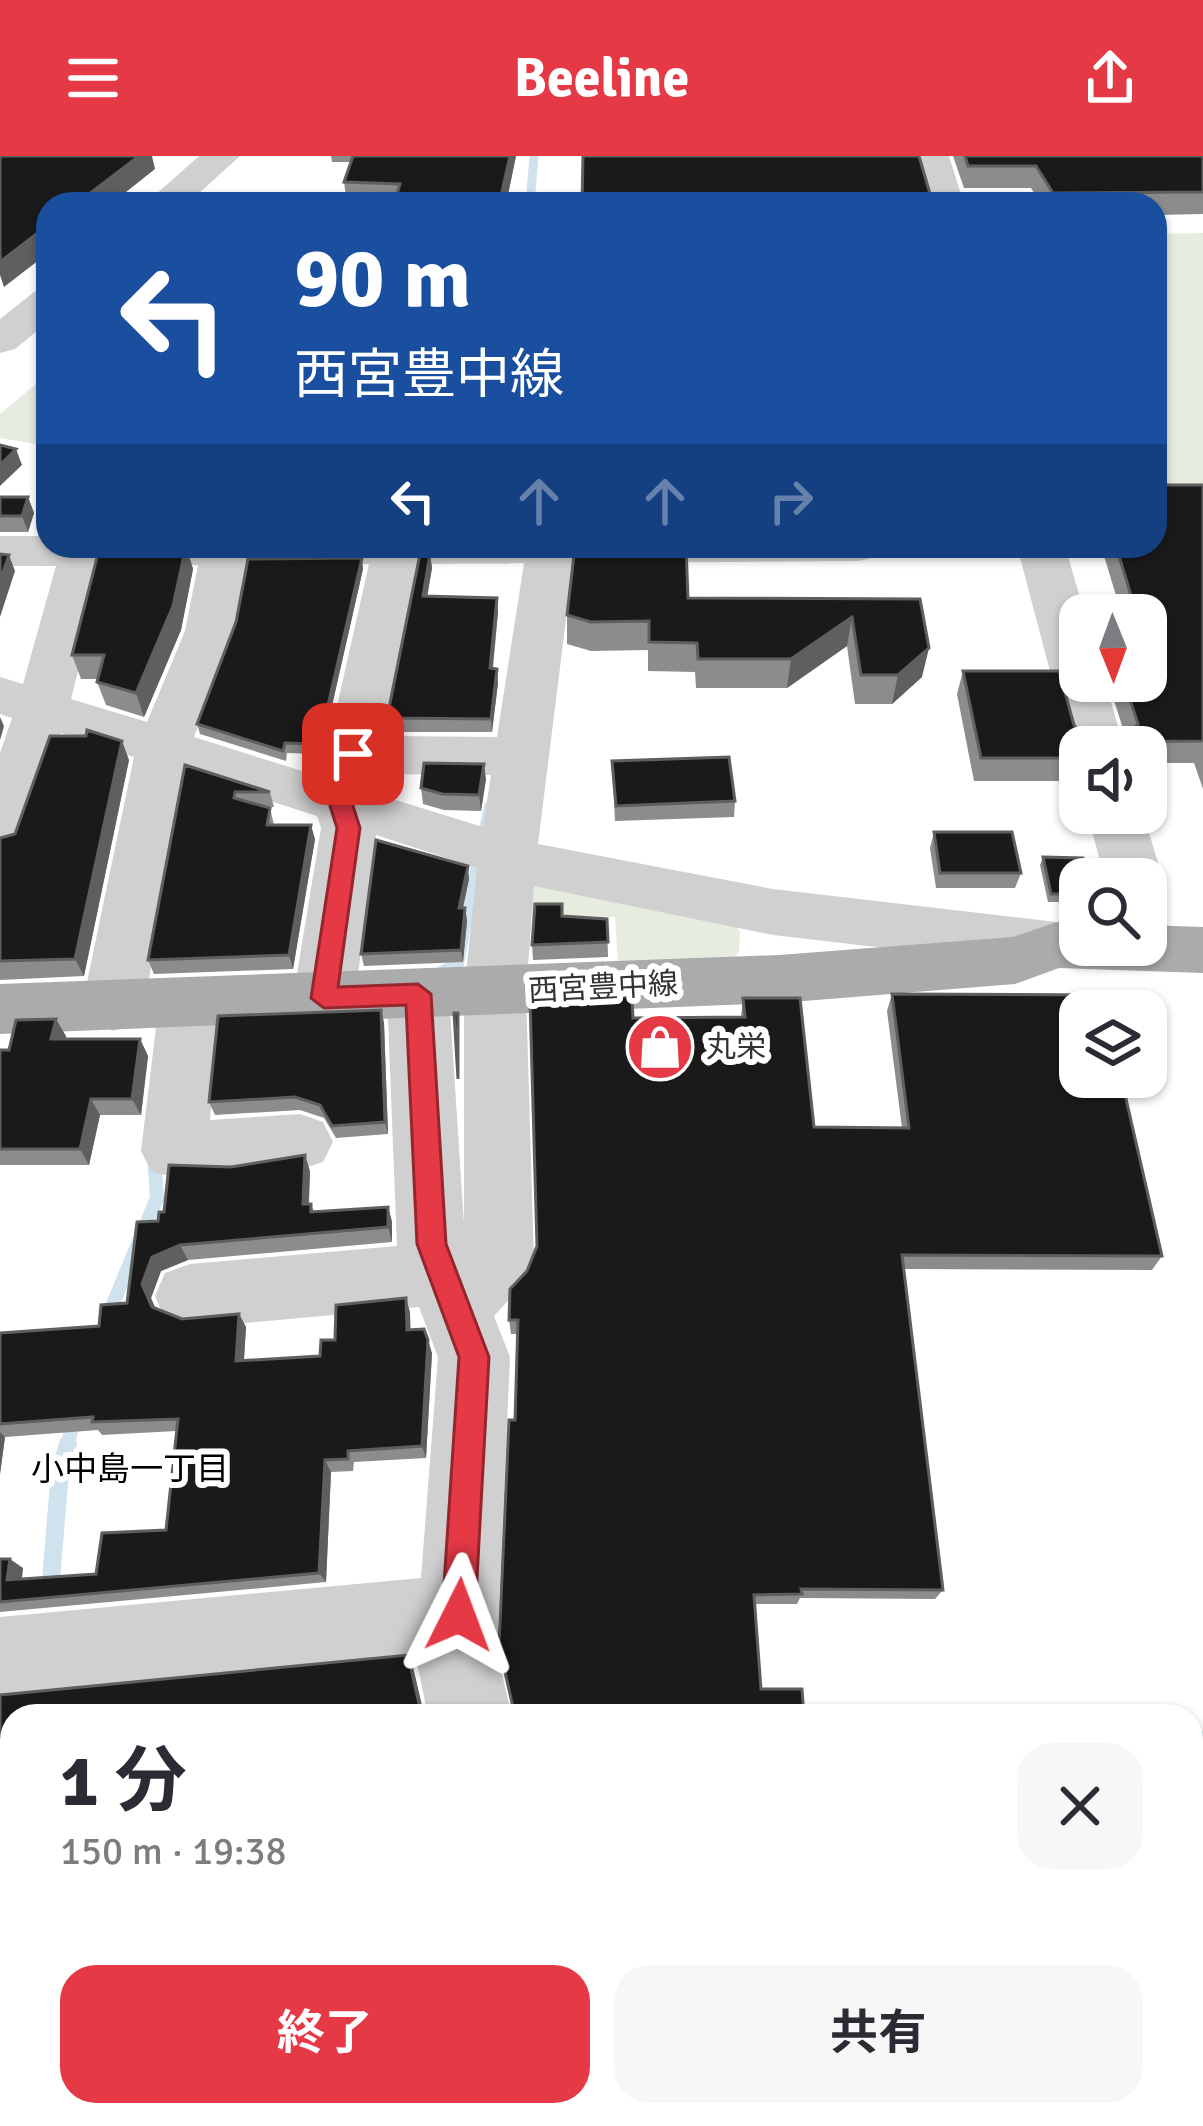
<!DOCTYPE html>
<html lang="ja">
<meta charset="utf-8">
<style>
:root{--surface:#fff;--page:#f7f7f7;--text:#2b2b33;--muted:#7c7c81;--accent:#e63946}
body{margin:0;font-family:Signika,"Noto Sans JP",sans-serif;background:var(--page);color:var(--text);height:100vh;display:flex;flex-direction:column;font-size:45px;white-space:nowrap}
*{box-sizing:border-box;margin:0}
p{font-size:39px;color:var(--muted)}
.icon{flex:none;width:66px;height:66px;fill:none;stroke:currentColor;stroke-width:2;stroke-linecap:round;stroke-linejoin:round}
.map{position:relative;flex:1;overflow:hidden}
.drawer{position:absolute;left:0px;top:1548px;width:1203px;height:423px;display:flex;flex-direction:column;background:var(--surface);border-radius:36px 36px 0 0;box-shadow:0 3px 9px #0004}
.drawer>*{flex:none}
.guide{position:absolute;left:36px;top:36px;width:1131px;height:366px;border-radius:36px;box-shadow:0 3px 9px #0004;background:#1a4fa0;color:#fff;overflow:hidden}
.needle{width:78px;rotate:179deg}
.buttons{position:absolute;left:1059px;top:438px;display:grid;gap:24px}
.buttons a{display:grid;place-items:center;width:108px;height:108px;border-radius:24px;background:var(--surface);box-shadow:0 3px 9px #0004;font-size:60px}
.pin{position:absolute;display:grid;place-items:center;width:102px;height:102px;color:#fff;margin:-51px;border-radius:24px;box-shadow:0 6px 18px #0006}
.me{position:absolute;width:132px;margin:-66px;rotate:3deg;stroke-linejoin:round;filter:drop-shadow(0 0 9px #0008)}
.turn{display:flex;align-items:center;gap:42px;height:252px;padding:0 60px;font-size:54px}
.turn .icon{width:156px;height:156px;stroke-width:2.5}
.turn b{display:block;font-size:84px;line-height:102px}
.lanes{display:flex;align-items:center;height:114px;padding:0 60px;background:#0003;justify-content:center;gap:60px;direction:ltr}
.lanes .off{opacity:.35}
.round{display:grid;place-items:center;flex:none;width:126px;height:126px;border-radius:36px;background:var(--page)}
.summary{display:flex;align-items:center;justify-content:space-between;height:204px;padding:0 60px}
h1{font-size:72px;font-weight:700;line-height:90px}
.primary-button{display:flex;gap:24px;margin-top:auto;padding:24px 60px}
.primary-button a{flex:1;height:138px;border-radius:36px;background:var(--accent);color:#fff;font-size:48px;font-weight:700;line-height:138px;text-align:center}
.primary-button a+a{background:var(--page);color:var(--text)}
header{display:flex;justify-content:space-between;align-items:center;height:156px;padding:0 60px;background:var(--accent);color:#fff;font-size:54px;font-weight:700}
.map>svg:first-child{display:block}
.green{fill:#e6ecdf}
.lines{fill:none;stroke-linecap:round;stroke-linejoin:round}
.stream-far3{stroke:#cfe2ee;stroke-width:9}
.stream-far2{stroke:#cfe2ee;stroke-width:10}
.stream-far1{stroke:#cfe2ee;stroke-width:14}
.stream{stroke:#cfe2ee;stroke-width:18}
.minor{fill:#d0d0d0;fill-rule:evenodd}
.major{fill:#ababab;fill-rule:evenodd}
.wall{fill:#8c8c8c}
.shaded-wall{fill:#5f5f5f}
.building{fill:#1a1a1a;stroke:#5f5f5f;stroke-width:3}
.route{fill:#e63946;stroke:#96252e;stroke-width:3}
.labels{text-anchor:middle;stroke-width:12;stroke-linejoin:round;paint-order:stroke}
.street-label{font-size:30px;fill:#333;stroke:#fff}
.poi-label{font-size:30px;fill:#333;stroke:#fff;text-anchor:start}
.neighbourhood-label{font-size:33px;fill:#000;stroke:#fff}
</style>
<header><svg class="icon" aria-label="menu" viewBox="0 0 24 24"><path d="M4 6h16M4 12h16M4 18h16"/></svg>Beeline<svg class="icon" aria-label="share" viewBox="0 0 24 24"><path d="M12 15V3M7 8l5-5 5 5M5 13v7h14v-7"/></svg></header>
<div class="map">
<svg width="1203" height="1970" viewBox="0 0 1203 1970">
<rect width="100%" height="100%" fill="#fff"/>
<path class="green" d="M1203,77V338H1155V78Z
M48,218V290L0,282V258Z
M522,726L732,767L740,775L739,795L733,804L618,808L615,761L521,760Z"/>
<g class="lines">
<path class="stream-far3" d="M530,48L534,0"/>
<path class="stream-far2" d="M466,756L489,650"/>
<path class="stream-far1" d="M439,819L457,808L467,753
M108,1160L157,1042L154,1000
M67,1291L75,1261"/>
<path class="stream" d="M50,1435L60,1316L68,1288
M1191,1585L1203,1584"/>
<path class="minor" d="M199,0H240L187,48H145Z
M913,0H949L964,48H926Z
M48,133V166L15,193L0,197V163L34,136Z
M0,380H48V390H883L876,401L859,405L573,407L538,688L773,733L1057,766L1078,773L1080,789H1087L1078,805L1057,812L773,779L534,730L526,836L534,1105L524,1127L494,1160L510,1201L497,1498L512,1560H428L416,1502L0,1543V1461L421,1422L438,1201L419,1151L190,1172L165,1163L155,1140L165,1117L190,1108L397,1090L387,838L396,821L418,814L440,821L449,838L464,1068V836L477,712L376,679L355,842L346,859L324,866L302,859L293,842L321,672L317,660L186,618L144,850L135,867L113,875L91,867L82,850L134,601L61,577L28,679L20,694L0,700V597L12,562L0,558V521L23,528L56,410H0ZM524,407L497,581L384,580L418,408ZM369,408L321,621L194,581L235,475L247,409ZM105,409H198L185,475L147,566L71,543ZM376,618L491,619L483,671L373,637Z
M1017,390H1065L1085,459H1080V525H1105L1124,591H1080V605L1070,591Z
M1087,657H1143L1163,723L1155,738L1146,741V723H1105Z
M190,822L212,830L221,847L210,964L300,958L323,966L333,986L323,1006C281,1021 193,1030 151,1015L141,995L159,847L168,830Z
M1191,1696H1203V1784H1191Z
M421,1959H517V1970H421Z"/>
<path class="major" d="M1057,766L1080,767V789H1146V769L1203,771V817L1059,812L1015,828L779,847L0,878V828L779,799L1013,781Z"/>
</g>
<path class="wall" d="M331,0H516L506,48H347L344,26L351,6H332Z
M953,0H1203V58L1155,59V48H1041L1031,32H964Z
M1203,329V633L1194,607H1146V591H1086L1093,573H1123L1108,525H1146V459H1101L1102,456H1121L1101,390H1155Z
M0,341H28L34,357L28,376H0Z
M186,390L193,413L181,474L144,561L106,549L97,526L98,523H81L72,499Z
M430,398L432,412L427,440L498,456L493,513L498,527L492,576H389L387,562Z
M363,413L321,598L287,597L286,605L200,578L197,568Z
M688,442L920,443L922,521L892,548H855L847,490L787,532H696L695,516L648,515V494L591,495L567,488V459Z
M963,515L1074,569L1086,585L1083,591H1080V609L1074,625H974L957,538Z
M129,604L84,820L0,824V682L15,678Z
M612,605L735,645L734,661L615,665Z
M185,609L270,636L274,651H265L270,652L274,669L315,683L293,813L154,818L148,804Z
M486,623L481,655L444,654L423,648L421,632Z
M934,676L1021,717L1015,732H936L930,692Z
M1043,701L1080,723V746H1048L1040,709Z
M469,723L463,752H465L467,765L463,806L364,810L361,798Z
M562,760L607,763L608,801L533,804L532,789Z
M892,838L1162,1100L1152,1114L903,1113L943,1434L935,1443L800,1442L797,1448H754L761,1533L804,1560H12V1591L0,1592V1539L408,1499L412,1507L424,1557L514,1556L515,1264L517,1178H511L509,1164L527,1115L633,862L741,861L743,842L814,971L902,972L887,855Z
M381,854L384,867L388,978L336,982L324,962L300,954L215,959L209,946Z
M66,880L65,883H140L148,900L141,959H100L89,1009H0V894H9Z
M310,1015L309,1048H311L314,1056L388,1051L392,1066V1086L188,1104L161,1115L151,1142L155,1152L182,1163L239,1158L246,1171L244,1204L320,1200L335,1184L410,1156V1174L432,1197L426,1302L354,1306L353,1315L331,1316L326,1426L0,1456V1403L23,1412L22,1423L96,1418L166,1374L176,1275L102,1279L98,1274L5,1281L0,1318V1177L99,1170L127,1147L158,1065L164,1056Z"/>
<path class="shaded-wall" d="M139,0H152L155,13L111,48H76Z
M510,0H516L506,48H502L501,40Z
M48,69V97L4,131L0,119V106Z
M16,293L22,309L0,330V309Z
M28,341L34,357L28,376L22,360Z
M186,390L193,413L181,474L144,561L136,537Z
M430,398L432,412L425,454L423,440Z
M9,399L15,415L0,461V425Z
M362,402L363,413L321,598L319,588Z
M497,442L498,456L491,526L490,512Z
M852,461L847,490L787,532L791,503Z
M929,492L922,521L892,548L898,519Z
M497,513L498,527L492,576L491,563Z
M0,561L4,570L0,584Z
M122,585L129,604L84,820L75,803Z
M484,608L486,623L481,655L479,639Z
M311,669L315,683L293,813L289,799Z
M468,710L469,723L460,765L459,752Z
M465,752L467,765L463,806L461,794Z
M381,854L384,867L388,978L385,966Z
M56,863L66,880L61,900L51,883Z
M140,883L148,900L141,959L132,943Z
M91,943L100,959L89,1009L80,993Z
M305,999L310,1015L308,1063L303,1048Z
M388,1051L392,1066V1086L388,1071Z
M180,1089L188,1104L161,1115L151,1142L161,1165L152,1151L142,1128L152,1101Z
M406,1142L410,1156L411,1187L407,1174Z
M239,1158L246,1171L243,1218L236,1205Z
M428,1184L432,1197L426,1302L422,1290Z
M0,1276L5,1281L0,1318Z
M325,1304L331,1316L326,1426L319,1417Z
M10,1403L23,1412L20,1434L7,1424Z
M408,1499L412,1507L424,1560L421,1557Z
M81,1959H93L91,1970H79Z"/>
<path class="building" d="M0,0H139L76,48H48V69L0,106Z
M353,0H510L501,40H505L504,48H394L400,28L344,26Z
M583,0H919L933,48H582Z
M965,0H1203V36L1053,37L1036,10H968Z
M0,289L16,293L0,309Z
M1155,329H1203V585L1092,586L1093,573H1133L1138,568L1124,525H1146V459H1103L1102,456H1136L1116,390H1155Z
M0,341H28L22,360H0Z
M100,390H186L173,450L136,537L97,526L104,499H72Z
M575,390H686L688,442L920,443L929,492L898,519H861L852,461L791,503H698L697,487L649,486V465L591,466L567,459Z
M0,398L9,399L0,425Z
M420,398H430L423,440L497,442L490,512L497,513L491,563L387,562Z
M362,402L319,588L285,587L283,595L197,568L236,466L248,403Z
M963,515H1059L1074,569L1086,585H1078L1080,602H981Z
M87,574L122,585L75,803L0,805V682L15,678L50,580H86Z
M729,601L735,645L616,650L612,605Z
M424,607L484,608L479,639L442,638L421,632Z
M185,609L270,636H235L234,642L270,652L267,669H311L289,799L148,804Z
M934,676H1012L1021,717H940Z
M376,684L468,710L459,752H465L461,794L361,798Z
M1043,701L1083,702L1089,723H1080V738H1051Z
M535,748H562V760L607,763L608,786L532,789Z
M892,838L1101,839L1105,855H1080V921H1121L1162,1100L902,1099L943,1434L801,1433L802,1438L754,1439L761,1533H802L804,1560H12V1584L0,1585V1539L408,1499L421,1557L514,1556L499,1489L509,1264H515L518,1164H509L510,1133L527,1115L537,1090L530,844L632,840L633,862L745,861L743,842H800L814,971L909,972Z
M381,854L385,966L332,970L320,949L295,941L209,946L218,860Z
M454,857H458V923Z
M56,863L51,883H140L132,943H91L80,993H0V894H9L16,864Z
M305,999L303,1048H311V1056L388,1051V1071L180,1089L152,1101L142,1128L152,1151L182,1163L239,1158L236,1205L320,1200L321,1184H335L336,1149L406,1142L407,1174L424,1173L428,1184L422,1290L348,1295V1303L325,1304L319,1417L0,1446V1403H10L7,1424L96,1418L102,1377L166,1374L178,1263L92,1266L93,1261L0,1268V1177L99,1170L101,1149L127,1147L137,1066L158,1065L159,1056H164L169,1009L231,1011Z
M0,1703H12V1817L0,1816Z
M0,1916H12V1959H81L79,1970H0Z"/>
<path class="route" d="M353,591L364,598L353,650L360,672L338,831L418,828L431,838L446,1088L489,1201L475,1459L470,1470L459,1475L447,1470L442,1459L459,1201L417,1088L406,849L324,852L311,842L337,672L330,650L342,598Z"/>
<defs>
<symbol id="shop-disc" viewBox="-11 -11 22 22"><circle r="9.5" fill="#e63946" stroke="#fff"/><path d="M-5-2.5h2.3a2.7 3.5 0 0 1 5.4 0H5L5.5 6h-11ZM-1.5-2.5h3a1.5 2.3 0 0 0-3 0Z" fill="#fff"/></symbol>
</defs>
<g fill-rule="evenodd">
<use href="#shop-disc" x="622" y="853" width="76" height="76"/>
</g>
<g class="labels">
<g class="street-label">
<text transform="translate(603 831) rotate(-3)" y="10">西宮豊中線</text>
</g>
<g class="poi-label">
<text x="706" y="901">丸栄</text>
</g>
<g class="neighbourhood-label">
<text x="130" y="1324">小中島一丁目</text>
</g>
</g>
</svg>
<div class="buttons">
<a><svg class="needle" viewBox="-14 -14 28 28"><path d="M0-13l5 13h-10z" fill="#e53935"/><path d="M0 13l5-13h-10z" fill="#7c7c81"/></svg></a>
<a><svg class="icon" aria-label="sound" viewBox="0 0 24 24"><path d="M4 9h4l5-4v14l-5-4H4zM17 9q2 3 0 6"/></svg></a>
<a><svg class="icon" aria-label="search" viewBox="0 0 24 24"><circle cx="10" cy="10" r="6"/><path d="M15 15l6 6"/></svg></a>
<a><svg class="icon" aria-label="layers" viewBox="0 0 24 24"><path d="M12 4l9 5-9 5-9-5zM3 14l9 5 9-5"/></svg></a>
</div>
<div class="pin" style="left:353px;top:598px;background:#d93025"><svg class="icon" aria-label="arrive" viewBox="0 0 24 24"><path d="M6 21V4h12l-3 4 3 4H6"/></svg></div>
<svg class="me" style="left:459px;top:1459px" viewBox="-20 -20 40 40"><path d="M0-17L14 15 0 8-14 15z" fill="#e63946" stroke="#fff" stroke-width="4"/></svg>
<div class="guide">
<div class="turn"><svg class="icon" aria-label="left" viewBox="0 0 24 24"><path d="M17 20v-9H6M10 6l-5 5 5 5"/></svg><div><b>90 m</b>西宮豊中線</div></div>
<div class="lanes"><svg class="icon" aria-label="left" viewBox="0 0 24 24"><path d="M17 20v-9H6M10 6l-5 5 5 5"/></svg><svg class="icon off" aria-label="ahead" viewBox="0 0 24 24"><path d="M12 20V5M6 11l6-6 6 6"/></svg><svg class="icon off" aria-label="ahead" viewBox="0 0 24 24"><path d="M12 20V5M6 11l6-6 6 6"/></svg><svg class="icon off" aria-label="right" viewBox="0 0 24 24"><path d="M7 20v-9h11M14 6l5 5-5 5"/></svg></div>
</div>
<section class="drawer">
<div class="summary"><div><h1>1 分</h1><p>150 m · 19:38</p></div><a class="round"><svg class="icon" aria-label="close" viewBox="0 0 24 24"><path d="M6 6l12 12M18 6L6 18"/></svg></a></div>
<div class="primary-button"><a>終了</a><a>共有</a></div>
</section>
</div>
